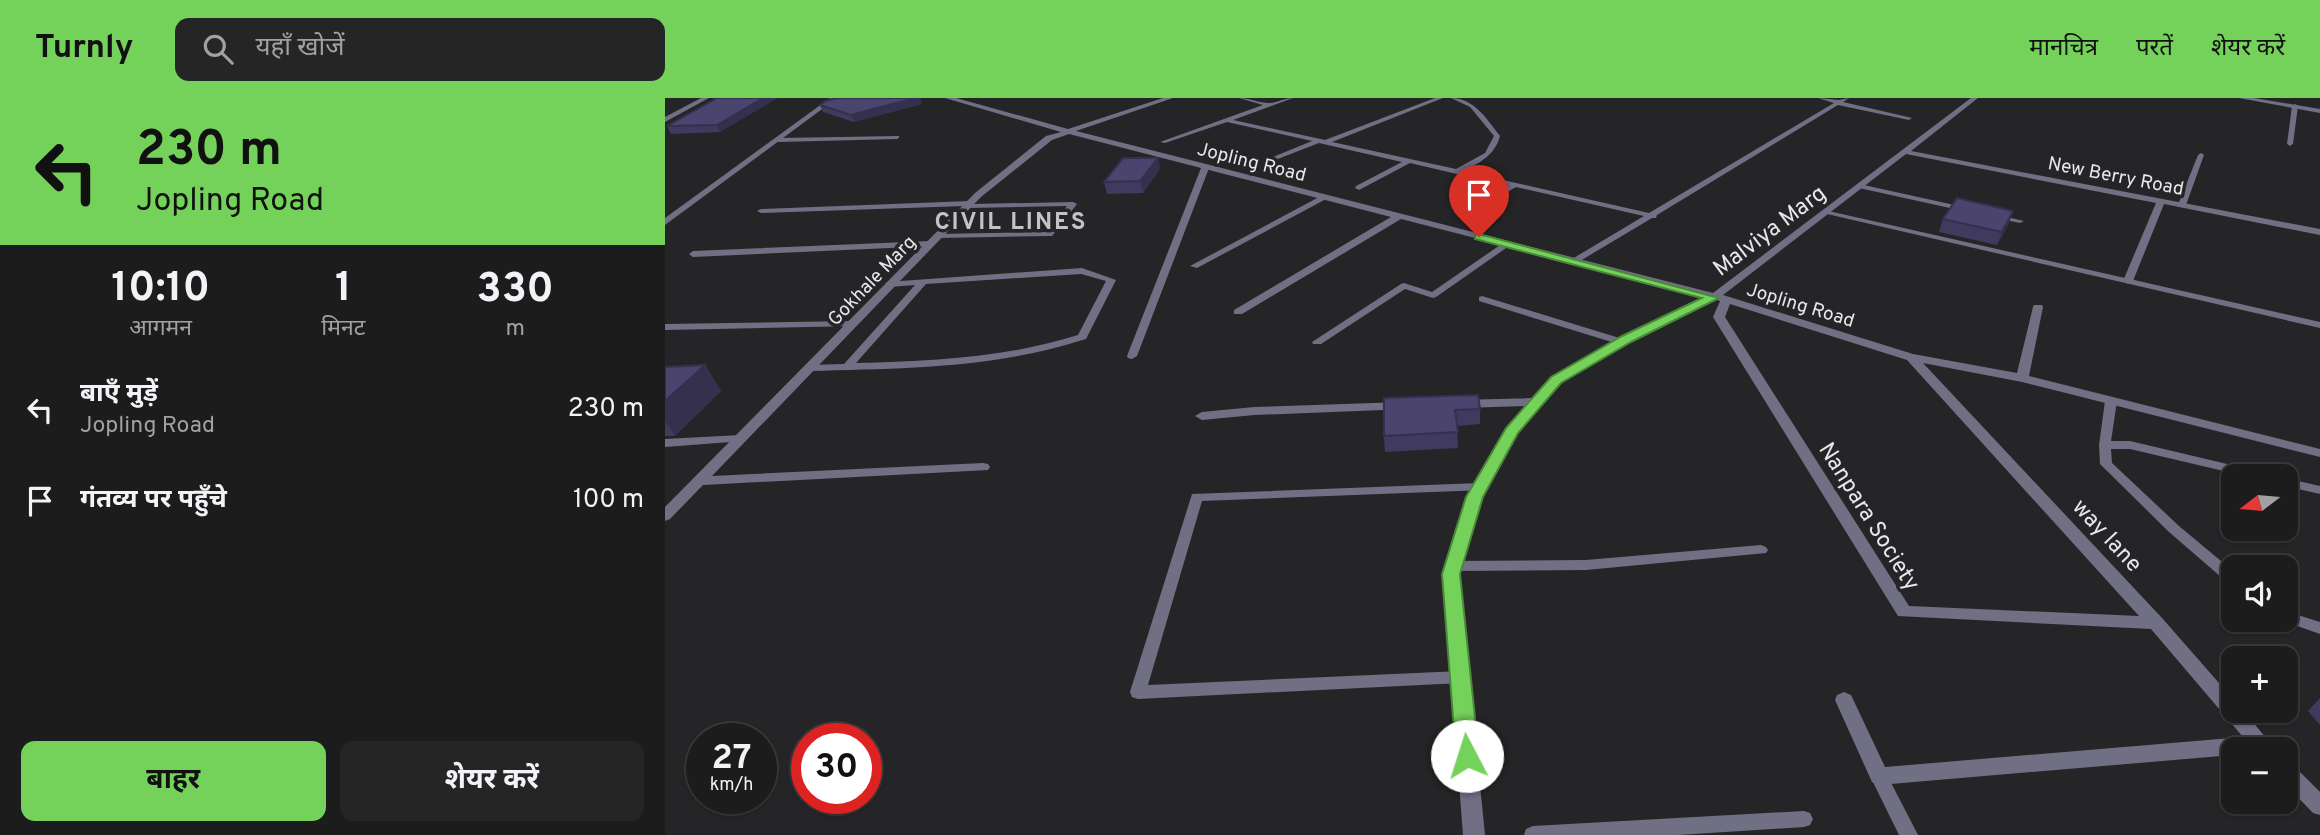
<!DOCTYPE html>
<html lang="hi">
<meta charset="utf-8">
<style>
:root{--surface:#1c1c1d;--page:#252526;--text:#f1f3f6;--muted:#a0a1a4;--line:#3a3a3b;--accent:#74d25b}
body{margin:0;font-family:Overpass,"Noto Sans Devanagari",sans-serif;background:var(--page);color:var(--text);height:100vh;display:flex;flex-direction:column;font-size:26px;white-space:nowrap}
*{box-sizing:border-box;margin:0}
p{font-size:23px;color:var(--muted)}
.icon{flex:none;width:38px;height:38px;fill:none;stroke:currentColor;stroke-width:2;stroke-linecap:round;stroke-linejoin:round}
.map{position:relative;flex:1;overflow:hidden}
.panel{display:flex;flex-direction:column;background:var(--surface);width:665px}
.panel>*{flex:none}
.hud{background:#74d25b;color:#111;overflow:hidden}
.needle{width:46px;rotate:254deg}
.tools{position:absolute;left:1556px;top:366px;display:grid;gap:14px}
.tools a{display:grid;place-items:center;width:77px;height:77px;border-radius:14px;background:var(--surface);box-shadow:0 2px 5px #0004,0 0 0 2px var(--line);font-size:35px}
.speed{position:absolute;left:21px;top:625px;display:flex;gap:14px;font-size:35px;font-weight:700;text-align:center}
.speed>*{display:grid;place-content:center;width:91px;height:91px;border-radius:50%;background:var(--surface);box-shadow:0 2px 5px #0004,0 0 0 2px var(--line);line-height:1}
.speed small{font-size:18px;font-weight:400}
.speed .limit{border:10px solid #d22;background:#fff;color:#111}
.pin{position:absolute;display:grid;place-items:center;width:60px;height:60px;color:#fff;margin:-72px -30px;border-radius:50% 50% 50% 0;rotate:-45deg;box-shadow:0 0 7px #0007}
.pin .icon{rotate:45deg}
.me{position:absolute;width:77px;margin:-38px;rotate:355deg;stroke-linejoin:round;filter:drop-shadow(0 0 5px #0008)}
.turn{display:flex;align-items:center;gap:24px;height:147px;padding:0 21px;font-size:32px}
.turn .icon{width:91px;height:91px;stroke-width:2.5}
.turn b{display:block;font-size:49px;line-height:60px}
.eta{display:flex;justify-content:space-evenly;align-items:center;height:119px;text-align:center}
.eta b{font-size:42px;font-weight:700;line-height:49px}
.cta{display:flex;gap:14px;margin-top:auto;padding:14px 21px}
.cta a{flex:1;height:80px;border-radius:14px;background:var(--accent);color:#111;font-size:28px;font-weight:700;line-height:80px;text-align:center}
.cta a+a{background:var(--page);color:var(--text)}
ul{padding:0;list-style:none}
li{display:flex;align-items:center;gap:21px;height:91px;padding:0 21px}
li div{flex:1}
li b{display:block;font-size:26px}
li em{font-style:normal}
header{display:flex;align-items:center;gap:42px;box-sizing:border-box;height:98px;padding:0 35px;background:var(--accent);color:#111}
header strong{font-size:33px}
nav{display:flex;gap:38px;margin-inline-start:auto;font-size:24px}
.search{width:490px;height:63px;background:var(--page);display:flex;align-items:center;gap:18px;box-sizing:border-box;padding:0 24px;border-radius:14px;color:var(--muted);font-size:26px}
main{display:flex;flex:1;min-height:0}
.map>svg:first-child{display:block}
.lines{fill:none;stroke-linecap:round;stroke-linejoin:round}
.service{fill:#716f84;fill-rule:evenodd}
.minor{fill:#716f84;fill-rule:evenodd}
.wall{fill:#403a5f}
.shaded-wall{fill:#34304e}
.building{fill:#4b446f;stroke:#34304e;stroke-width:2}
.route{fill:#74d25b;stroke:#4b883b;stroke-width:2}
.labels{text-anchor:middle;stroke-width:7;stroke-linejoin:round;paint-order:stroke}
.far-street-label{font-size:19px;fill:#e8e7e9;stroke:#252527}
.street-label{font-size:23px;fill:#e8e7e9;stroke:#252527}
.far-district-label{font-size:24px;font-weight:bold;letter-spacing:2px;fill:#c3c3c7;stroke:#252527}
</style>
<header>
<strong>Turnly</strong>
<div class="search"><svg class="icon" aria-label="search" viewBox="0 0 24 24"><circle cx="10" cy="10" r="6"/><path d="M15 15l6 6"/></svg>यहाँ खोजें</div>
<nav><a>मानचित्र</a><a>परतें</a><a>शेयर करें</a></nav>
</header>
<main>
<section class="panel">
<div class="hud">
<div class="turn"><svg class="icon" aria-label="left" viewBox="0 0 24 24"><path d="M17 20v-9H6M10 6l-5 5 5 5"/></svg><div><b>230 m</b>Jopling Road</div></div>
</div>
<div class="eta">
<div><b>10:10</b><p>आगमन</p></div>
<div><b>1</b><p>मिनट</p></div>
<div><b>330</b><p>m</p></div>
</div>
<ul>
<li><svg class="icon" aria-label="left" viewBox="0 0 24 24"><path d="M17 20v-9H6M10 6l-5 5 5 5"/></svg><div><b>बाएँ मुड़ें</b><p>Jopling Road</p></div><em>230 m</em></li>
<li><svg class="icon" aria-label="arrive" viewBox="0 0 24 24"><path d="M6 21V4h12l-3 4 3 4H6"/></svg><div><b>गंतव्य पर पहुँचे</b></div><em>100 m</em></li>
</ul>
<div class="cta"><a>बाहर</a><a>शेयर करें</a></div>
</section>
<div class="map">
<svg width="1655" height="737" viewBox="0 0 1655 737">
<rect width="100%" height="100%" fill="#252527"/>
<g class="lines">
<path class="service" d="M574,0C584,0 594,5 604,5C612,5 619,0 628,0L568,22L660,42L770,0H778L667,44L791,71L820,55L829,38L805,9L786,0C809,0 822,21 835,38C830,57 815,65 798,73L984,115L1169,5L1153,0L1174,2L1184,0L1178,4L1247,20L1244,22L1173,7L992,117L991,120H987L910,166L906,163L907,161L979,118L851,89L801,118H798V114L843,88L745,65L694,92L690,90L691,88L737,64L654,45L605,64L602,62L603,61L647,43L562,24L500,45L495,44L598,7Z
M1630,6L1633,8L1628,46L1625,48L1622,46L1627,8Z
M234,38V40L232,41L114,44L111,42L114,40Z
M1536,55L1539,57L1521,107L1514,109L1513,107L1533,57Z
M540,68L544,70L472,258L467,261L463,260L462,258L536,70Z
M1194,86L1303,110L1307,112L1303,114L1194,90Z
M656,98L663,100L532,170L525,168Z
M305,103L308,106L408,104L412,106L387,138H384L273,140L269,138L273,136L382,134L402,108L303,110L299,108L96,115L92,113L96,111Z
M1159,112L1655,224V230L1162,116H1159Z
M1328,116L1359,123L1355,125L1331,120H1328Z
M266,143L269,144V148L28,159L24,156L28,153Z
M841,143L845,146L844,148L771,199L768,200L740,191L656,246H648L647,244L736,186L739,185L767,194Z
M417,170L451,182L421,241C326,271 241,270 144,273L139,270L144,267L179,266L250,187L225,189L220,186L222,184ZM416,176L441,183L413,237C340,260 267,263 191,265L261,186Z
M817,198L961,242L962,244L961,246H953L814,203V199Z
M187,223L190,224V228L0,232V226Z
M1446,300L1452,303L1446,343H1465L1596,374L1602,378H1580L1465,351H1446L1447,365L1514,428L1568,473V486L1563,485L1504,434L1435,366L1434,347L1440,303Z
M75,337L81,341L79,343L0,349V341Z
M1620,380L1655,388V396L1620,388Z
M815,385L819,386L821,389L819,392L537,403L483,587L796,573L802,575L804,579L802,583L796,585L473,601L467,599L465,594L527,396Z
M1096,447L1101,449L1103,452L1101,455L921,472L789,473L784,471L782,468L784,465L789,463L921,462Z
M1620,513L1655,524V536L1615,522H1620Z
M1214,670L1220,673L1253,737H1234L1205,678L1208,673Z
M1139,713L1145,715L1148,721L1145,727L1139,729L1013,737H859L861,731L868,728Z"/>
<path class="minor" d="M36,0H44L0,24V19Z
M165,0H172L0,127V120Z
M280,0H291L403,31L498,0H508L411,33L1048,195L1306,0H1313L1246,53L1655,131V137L1499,106L1468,183L1463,186L1458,183L1491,105L1241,56L1058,197L1248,256L1352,275L1368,209L1369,207H1377L1378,209L1364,278L1655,351V359L1357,284L1258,265L1497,520L1568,601V612H1578L1610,651H1568V657L1214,687L1207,684L1170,602L1172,597L1179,594L1186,597L1220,669L1578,639L1486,531L1233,518L1048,219L1055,203L1052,202L965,243L895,285L853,335L816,399L794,476L820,737H798L778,476L802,399L840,333L862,308L796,310L790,306L796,302L868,300L887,279L957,239L1041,199L736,121L577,216H569V212L726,119L404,36L387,42L316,99L47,378L318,365L323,366L325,369L323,372L38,387L5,421L0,423V409L310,95L381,38L396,34ZM1065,206L1242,262L1474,518L1244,508L1060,219Z
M1574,0H1589L1655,11V15Z
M738,304L743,305L744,308L743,311L589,317L537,322L530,318L537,314L589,309Z
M1620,663L1627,666L1655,694V717L1648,715L1620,686Z"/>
</g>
<path class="wall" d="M52,0L55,34L6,36L2,28Z
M257,6L189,24L158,14L155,7Z
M493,60L495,71L478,95L442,96L439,84Z
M1278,121L1344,125L1332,147L1274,134Z
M40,267L56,293L10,338H0V269Z
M719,300L815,311V326L792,328L793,350L720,354L719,338Z
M1655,600V627L1643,613Z"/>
<path class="shaded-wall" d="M98,0H113L55,34L52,27Z
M250,0H255L257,6L189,24L186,17Z
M493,60L495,71L478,95L475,83Z
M1348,113L1344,125L1332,147L1337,134Z
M40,267L56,293L10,338L0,323V303Z"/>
<path class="building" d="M52,0H98L52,27L2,28Z
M171,0H250L186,17L155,7L160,3Z
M458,60H493L475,83L439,84Z
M1292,100L1348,113L1337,134L1278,121Z
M40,267L0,303V269Z
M813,297L815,311L790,312L793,334L719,338V300Z"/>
<path class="route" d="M814,136L1054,200L966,244L896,285L853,335L818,399L795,476L814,658L810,665L802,668L794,665L791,658L777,476L801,399L841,330L886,279L957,238L1037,200L810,141V137Z"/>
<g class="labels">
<g class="far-street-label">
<text transform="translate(587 63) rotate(14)" y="7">Jopling Road</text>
<text transform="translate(1451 77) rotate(11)" y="7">New Berry Road</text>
<text transform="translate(206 182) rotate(-46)" y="7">Gokhale Marg</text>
<text transform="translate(1136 206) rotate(17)" y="7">Jopling Road</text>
</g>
<g class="street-label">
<text transform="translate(1104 132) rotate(-37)" y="8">Malviya Marg</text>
<text transform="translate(1205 418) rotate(58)" y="8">Nanpara Society</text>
<text transform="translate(1443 437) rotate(47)" y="8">way lane</text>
</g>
<g class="far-district-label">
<text x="346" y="131">CIVIL LINES</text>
</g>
</g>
</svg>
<div class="tools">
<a><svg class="needle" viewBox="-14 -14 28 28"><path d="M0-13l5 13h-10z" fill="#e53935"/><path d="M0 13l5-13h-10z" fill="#a0a1a4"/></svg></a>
<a><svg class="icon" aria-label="sound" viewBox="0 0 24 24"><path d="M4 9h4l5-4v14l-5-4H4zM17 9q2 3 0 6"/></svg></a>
<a>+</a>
<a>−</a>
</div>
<div class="speed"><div>27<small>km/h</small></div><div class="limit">30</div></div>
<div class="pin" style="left:814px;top:139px;background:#d93025"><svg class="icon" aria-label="arrive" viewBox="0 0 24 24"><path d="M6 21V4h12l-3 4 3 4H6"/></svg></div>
<svg class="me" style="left:802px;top:658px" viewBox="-20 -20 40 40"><circle r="19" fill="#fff"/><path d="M0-13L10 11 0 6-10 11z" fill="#74d25b"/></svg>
</div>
</main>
